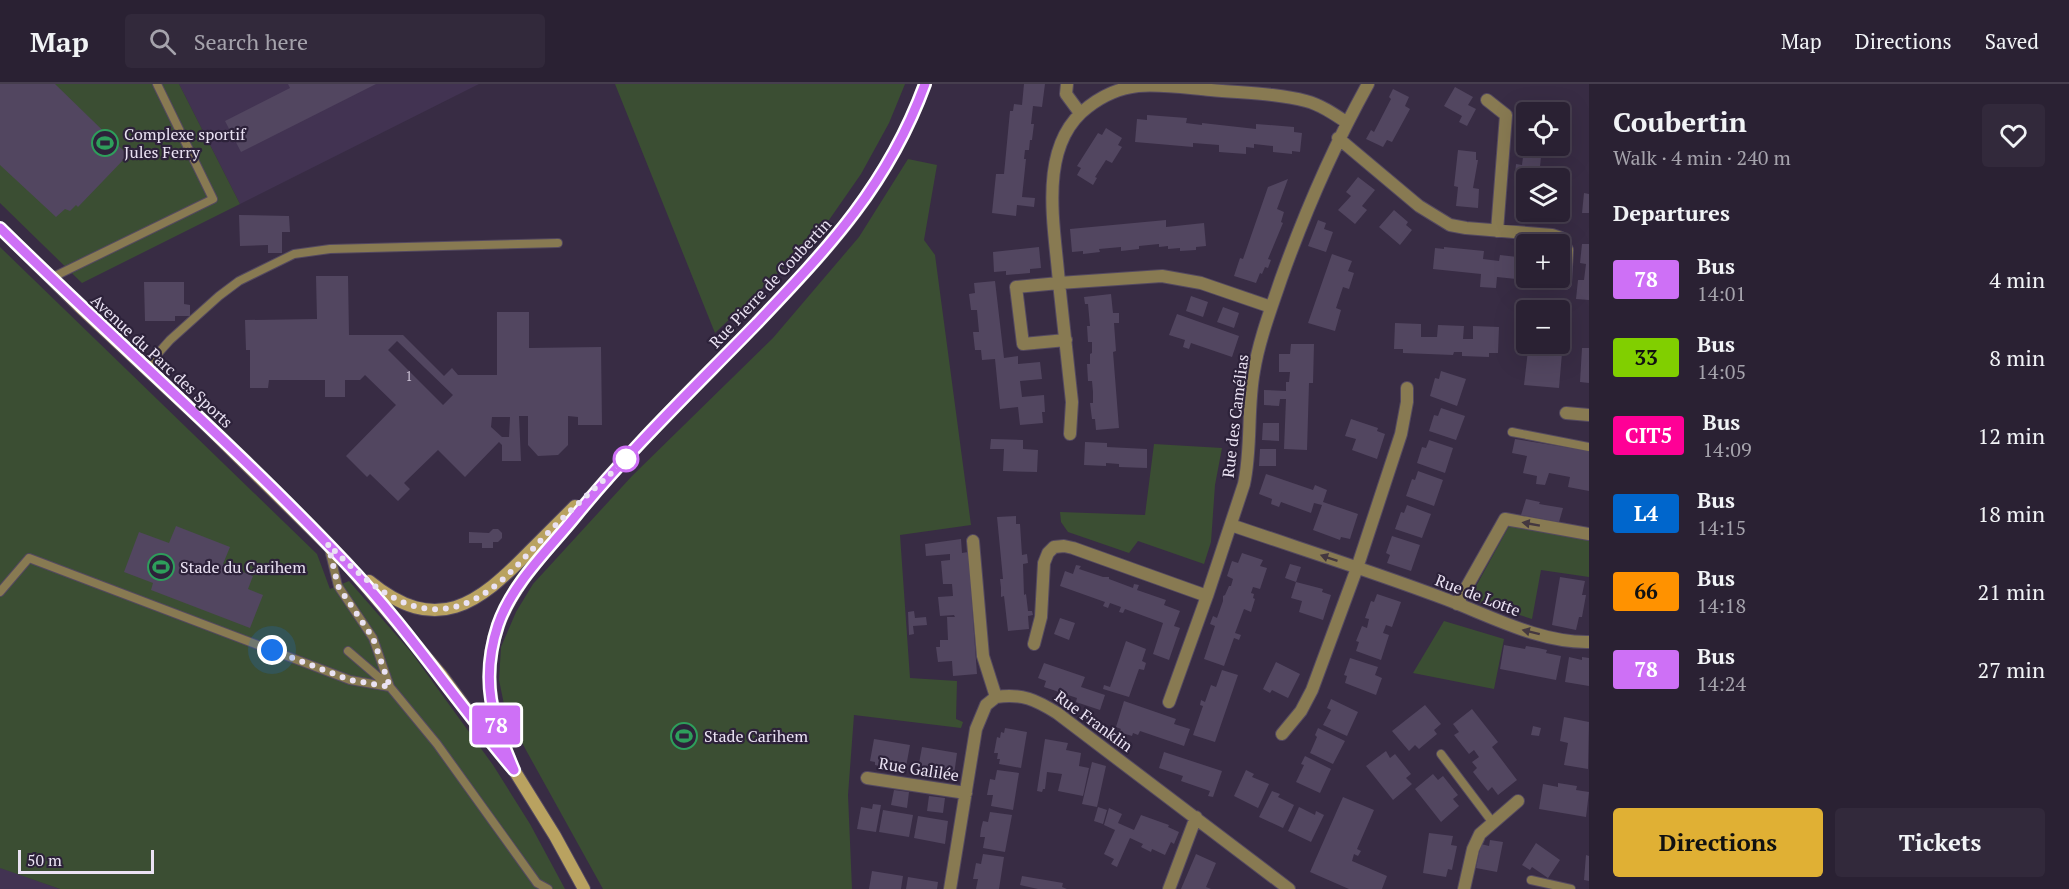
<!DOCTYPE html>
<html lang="en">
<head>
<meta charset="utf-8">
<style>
	:root { --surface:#2a2133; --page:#32293b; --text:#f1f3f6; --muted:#a5a3ac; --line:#463e4e; --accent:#e0b034 }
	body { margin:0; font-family:"PT Serif",serif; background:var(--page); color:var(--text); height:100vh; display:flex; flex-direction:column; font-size:22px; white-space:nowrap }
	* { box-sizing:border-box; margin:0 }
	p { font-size:20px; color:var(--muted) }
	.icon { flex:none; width:33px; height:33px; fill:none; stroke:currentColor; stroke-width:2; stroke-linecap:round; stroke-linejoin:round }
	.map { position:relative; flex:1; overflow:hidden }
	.sheet { display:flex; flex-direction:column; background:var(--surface); width:480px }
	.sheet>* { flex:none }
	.badge { padding:0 12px; border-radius:4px; font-size:21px; line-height:39px }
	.buttons { position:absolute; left:1516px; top:18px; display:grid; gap:12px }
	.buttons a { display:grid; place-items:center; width:54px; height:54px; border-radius:6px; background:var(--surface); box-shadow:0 6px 24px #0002,0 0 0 2px var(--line); font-size:30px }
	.scale { position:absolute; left:18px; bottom:15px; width:136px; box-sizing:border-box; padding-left:6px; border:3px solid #eae2f3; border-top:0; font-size:16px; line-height:21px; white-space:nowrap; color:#eae2f3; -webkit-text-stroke:4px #2d223a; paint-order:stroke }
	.you { position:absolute; width:30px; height:30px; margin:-15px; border:4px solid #fff; border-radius:50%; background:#1a73e8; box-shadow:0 0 0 9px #1a73e833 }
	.map>.badge { position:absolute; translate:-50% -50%; box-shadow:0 0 0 3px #fff }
	h2 { padding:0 24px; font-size:22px; line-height:54px }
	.round { display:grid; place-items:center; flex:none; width:63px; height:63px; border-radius:6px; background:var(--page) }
	.summary { display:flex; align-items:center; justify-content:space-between; height:102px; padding:0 24px }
	h1 { font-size:28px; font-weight:800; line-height:45px }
	.button { display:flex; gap:12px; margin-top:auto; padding:12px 24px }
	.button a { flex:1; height:69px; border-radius:6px; background:var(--accent); color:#111; font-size:24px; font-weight:800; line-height:69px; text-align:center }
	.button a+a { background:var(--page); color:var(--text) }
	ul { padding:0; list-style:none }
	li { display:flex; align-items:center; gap:18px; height:78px; padding:0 24px }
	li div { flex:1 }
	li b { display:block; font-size:22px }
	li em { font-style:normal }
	li .badge { min-width:66px; font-weight:700; text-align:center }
	header { display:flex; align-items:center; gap:36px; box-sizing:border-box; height:84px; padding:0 30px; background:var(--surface); border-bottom:2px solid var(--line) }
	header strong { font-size:28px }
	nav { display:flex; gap:33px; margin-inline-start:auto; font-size:21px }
	.search { width:420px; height:54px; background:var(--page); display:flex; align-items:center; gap:15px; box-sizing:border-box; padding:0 21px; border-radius:6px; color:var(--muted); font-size:22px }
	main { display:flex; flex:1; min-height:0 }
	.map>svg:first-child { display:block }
	.built { fill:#423352 }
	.green { fill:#3b4e33 }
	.building { fill:#524660; fill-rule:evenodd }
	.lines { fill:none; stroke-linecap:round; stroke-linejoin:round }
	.lane-casing { stroke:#544960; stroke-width:10 }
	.street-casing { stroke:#544960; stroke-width:14 }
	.secondary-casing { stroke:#544960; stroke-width:14 }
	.lane { stroke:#887a52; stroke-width:8 }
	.street { stroke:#887a52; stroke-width:12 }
	.secondary { stroke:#b9a260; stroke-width:12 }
	.oneway { fill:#443840 }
	.line-casing { stroke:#fff; stroke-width:14 }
	.line { stroke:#ce70f6; stroke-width:9 }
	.walk { stroke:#eae2f3; stroke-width:6; stroke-dasharray:0 10.8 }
	.stop-dot { fill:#fff; stroke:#ce70f6; stroke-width:3 }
	.labels { text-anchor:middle; stroke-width:4.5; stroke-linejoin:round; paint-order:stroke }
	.number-label { font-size:14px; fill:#c4bbce }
	.poi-label { font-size:16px; fill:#eae2f3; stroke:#2d223a; text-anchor:start }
	.street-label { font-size:16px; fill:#eae2f3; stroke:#2d223a }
</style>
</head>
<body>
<header>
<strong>Map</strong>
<div class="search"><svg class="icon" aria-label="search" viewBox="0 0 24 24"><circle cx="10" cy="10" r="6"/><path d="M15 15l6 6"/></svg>Search here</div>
<nav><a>Map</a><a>Directions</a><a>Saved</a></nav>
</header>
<main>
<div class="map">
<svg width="1589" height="805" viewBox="0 0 1589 805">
	<rect width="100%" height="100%" fill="#382c44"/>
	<path class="built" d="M179 0H479L240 120Z
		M0 784H1L60 805H0Z"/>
	<path class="green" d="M0 0H179L240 120 82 199 0 119Z
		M615 0H905L889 39 861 90 820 149 715 249Z
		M908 75 937 81 924 156 935 171 971 441 900 451 910 594 957 597 956 635 963 638 961 644 854 631 848 711 852 805H603L506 630 499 596 501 563 516 528 533 500 632 392 773 254 859 153Z
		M0 163 317 470 330 505 349 497 411 568 493 681 530 740 565 805H60L0 784Z
		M1154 360 1222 364 1215 401 1211 458 1204 480 1138 457 1129 469 1068 448 1061 438 1060 428 1145 431Z
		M1509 442 1589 456V493L1541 486 1532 535 1469 515Z
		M1444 537 1504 555 1494 605 1413 589Z"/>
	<path class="building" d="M0 0H55L128 71 78 123 76 121 70 127 65 125 56 133 0 81Z
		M288 0H376L241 68 225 37 290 4Z
		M1024 0H1045L1042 23 1033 22 1031 40H1034L1032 56H1030L1029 66H1025L1024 75H1026L1022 113 1035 114 1034 123 1017 121 1016 132 992 129 996 90H1004L1010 27H1013L1014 20 1022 21Z
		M1455 3 1473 13 1468 21 1476 25 1467 42 1459 38 1462 32 1444 22Z
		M1393 5 1409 13 1405 22 1410 25 1392 58 1387 56 1383 63 1366 55 1371 46 1374 48 1391 15 1389 13Z
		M1524 17 1542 18 1541 28H1527V62H1542L1540 83 1537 82 1536 94H1527V128H1536V130L1515 128 1517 110H1520L1521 101 1514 100 1516 80 1522 81 1523 73H1520L1521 54H1524L1525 46 1519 45 1520 26H1523Z
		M1147 31 1187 34 1186 39 1202 41V39L1256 45V40L1294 43V48L1302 49 1300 68 1292 67V70L1273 68V62L1254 60V64L1246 63V70L1219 68V61L1193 59V63L1135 58 1137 35 1147 36Z
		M1106 44 1122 54 1118 61 1122 63 1112 79 1106 76 1095 93 1097 94 1093 101 1077 91 1081 84 1077 82 1098 49 1102 51Z
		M1458 66 1476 68V76H1478L1473 104 1479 105 1478 124 1456 122 1458 103 1454 102Z
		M1358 93 1375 106 1362 122 1367 126 1355 140 1338 126 1351 112 1346 108Z
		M1288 95 1277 125 1284 128 1281 138 1283 139 1268 175 1271 176 1268 184 1265 183 1262 190 1260 189 1256 199 1234 192 1240 174 1243 175 1268 103Z
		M1584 109 1589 110V129H1582Z
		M1394 126 1408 138 1406 141 1412 146 1400 161 1379 143Z
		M239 131 289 132 290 148H282V169H268V161L240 162Z
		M1166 136V143L1204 139 1206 162 1196 163V166L1180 167V164L1168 165V162L1159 163V160L1139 162V165L1121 167V163L1099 165 1100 168 1083 170V167L1072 168 1070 145Z
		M1318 136 1326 139 1324 145 1333 148 1326 168 1308 162Z
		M1582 160H1589V216L1576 215 1578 196H1584L1586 180 1580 179Z
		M1039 163 1041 184 1030 185V189L1006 191V187L994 188 993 168Z
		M1444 163 1484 167 1483 175 1499 177 1500 171 1527 174V194H1547L1546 198 1497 193 1496 204 1480 203 1481 190 1433 185 1435 164 1444 165Z
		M1332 170 1352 177 1348 187 1354 189 1349 205 1343 203 1336 224 1341 226 1335 247 1308 239Z
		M316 192H348L349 251H403L444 292 452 284 458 291H497V228H529V264L601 263 602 341H578V333L568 332V361L558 371 538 372 528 361V332H519L521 377H502V361L499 358 465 393 438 366 404 399 410 405 398 417 370 390 367 393 346 372 396 321 365 291 360 296H345V313H325V296H269L268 304H250V266H246L245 236 317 235ZM397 257 453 311 443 321 388 266ZM492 333H510L509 353H502L491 343Z
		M995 197 1004 274 1018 272V280L1040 278 1042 295 1020 297 1022 313 1044 311 1045 328H1042L1043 339 1020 341 1018 323 1000 325 995 275 982 276 981 266H975L973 248H979L977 226H971L969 210 975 209 974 199Z
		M144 198H184V220L190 221V232H175V237H145Z
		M1111 210 1113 229H1119V239H1114L1116 267 1113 268 1119 344 1096 346 1095 335H1092L1090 319H1093V308L1092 297H1088L1087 280H1090V270L1092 269V258H1088L1087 242H1090L1088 220H1085L1084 213Z
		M1191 212 1208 218 1203 233 1186 227Z
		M1223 223 1239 229 1234 244 1217 238Z
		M1177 230 1239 252 1232 273 1191 259 1189 265 1183 263 1185 256 1169 251Z
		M1395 239 1421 240V253H1437L1438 241 1464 242 1463 255H1473V242L1499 243 1498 269H1489V273L1462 272V268H1454L1453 271 1403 269V265H1394Z
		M1291 260H1314L1313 299H1309L1307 366 1284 365 1286 315H1280L1279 322 1264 321V306L1286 307V298H1289L1290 288H1279V270H1290Z
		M1582 264H1589V299L1580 298Z
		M1528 266 1562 269 1559 304 1524 301Z
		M1441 287 1466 295 1457 322 1430 312 1435 294 1439 295Z
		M1441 324 1465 332 1456 356 1429 347 1434 331 1438 332Z
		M1351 335 1378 344 1377 347 1385 350 1377 375 1352 366 1356 355 1345 352Z
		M1263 339H1279V357L1262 356Z
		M991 355 1023 356V365L1038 366 1037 388 1003 387 1004 365H990Z
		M1515 355 1589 367V407L1568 403 1570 393 1549 389 1545 401 1536 400 1537 392 1523 389 1527 372 1512 369Z
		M1429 356 1453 364 1445 389 1417 379 1422 363 1426 364Z
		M1085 358 1107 359V363L1147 365V384L1119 383V380L1106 379V382L1084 381Z
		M1260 365H1276V382H1259Z
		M1418 387 1443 396 1434 422 1406 412 1412 395 1415 396Z
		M1266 390 1313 406 1315 401 1327 406 1323 418 1358 430 1350 455 1341 453 1340 456 1313 446 1322 421 1314 419 1311 429 1281 418 1279 423 1271 420 1272 415 1259 410Z
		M1526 415 1540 418 1539 420 1563 424 1559 438 1521 431Z
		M1407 421 1431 430 1422 454 1395 445 1401 428 1404 429Z
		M1016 432V440H1020L1022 471 1027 470 1028 479 1023 480 1024 511 1026 510 1028 527H1032L1033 531 1028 532 1029 545 1008 547 1004 512 1001 513V504L1000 495H1003L997 433Z
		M176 442 230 463 223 480 253 492 248 505 263 511 250 544 151 506 153 499 124 488 139 448 169 459Z
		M493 445H498L502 449V454L498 458H493V464H482V459H469V448L489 449Z
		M1392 452 1420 461 1411 487 1387 479 1390 471 1386 469Z
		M961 455 962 469 968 468 977 590 953 592 952 577 938 578 936 563H940V556H948L947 533H955L954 531 940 532 938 513 953 512 952 500H943L941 477 950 476V470L926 472 925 460Z
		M1242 469 1263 476 1260 482 1267 484 1260 505 1253 503 1251 509 1254 510 1253 514 1255 515 1251 528 1244 525 1235 549 1241 551 1239 556 1234 554 1224 582 1204 575 1215 542 1210 540 1213 532 1217 534 1223 517V512L1225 511 1229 502H1231L1233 495 1227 492 1232 477 1238 479Z
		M1290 480 1301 483 1296 498 1285 494Z
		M1076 481 1081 482 1079 485 1103 493H1109V495L1133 504 1134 500 1139 501 1137 506 1166 516 1164 521 1180 527 1174 542 1180 544 1169 576 1153 570 1163 539 1125 525 1123 529 1119 528 1121 523 1110 519 1108 524 1103 522 1105 518 1060 502 1065 487 1073 490Z
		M1560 493 1585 497 1582 511H1586L1582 533H1579L1576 546 1552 541Z
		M1296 498 1323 505 1322 508 1331 511 1323 536 1299 528 1302 517 1291 514Z
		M1377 510 1401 518 1392 543 1386 541 1383 549 1389 551 1381 576 1356 567 1359 558 1356 557 1362 542 1367 544 1369 535 1365 534 1371 517 1374 518Z
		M914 527 915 534 926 533 927 541 913 542 914 550 909 551 908 528Z
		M1060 534 1075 539 1069 556 1054 550Z
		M1126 557 1146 565 1142 577 1146 579 1144 586 1139 585 1129 613 1103 605 1104 601 1110 603Z
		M1504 561 1525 565 1526 562 1538 564 1547 566 1546 569 1561 572 1556 596 1500 585Z
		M1569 573 1582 576V573L1589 574V602L1565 598Z
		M1350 574 1378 583 1375 591 1382 594 1376 611 1345 599 1347 592 1344 591Z
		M1276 578 1300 590 1288 614 1272 606 1270 609 1263 605Z
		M1044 579 1085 593 1081 603 1105 611 1100 626 1076 618 1077 614 1044 603 1046 597 1038 594Z
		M1222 586 1238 591 1215 658 1193 651 1203 622 1200 621 1201 616 1205 618 1211 601 1216 603Z
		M1331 615 1358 628 1347 652 1323 641 1331 626 1327 624Z
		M1124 617 1176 635 1174 640 1190 645 1184 662 1140 647 1138 651 1133 649 1132 652 1119 648 1121 645 1116 643Z
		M1425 621 1441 640 1434 646 1437 650 1419 665 1415 661 1409 667 1392 647Z
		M1472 625 1498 658 1492 663 1517 696 1498 711 1492 703 1488 707 1473 688 1477 684 1472 678 1479 673 1474 666 1469 670 1454 651 1459 648 1453 640Z
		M1564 633 1589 638 1588 685 1564 681 1568 659 1560 657Z
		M1533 642 1541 644 1539 652 1531 651Z
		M1005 644 1027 648 1021 684 999 680 1000 675H997L998 669H994L997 653 1000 654 1001 648 1004 649Z
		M1318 644 1345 657 1333 680 1310 669 1317 653 1315 651Z
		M874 655 910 661 906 683 901 682V685L895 684V687L880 685V682L875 681V678L870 677Z
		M1045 655 1068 659 1066 666 1081 669 1079 682 1089 684 1083 712 1058 707 1062 690 1047 688 1045 705H1043L1042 708 1037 707Z
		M922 663 957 669 954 691 949 690 948 693H943L942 696 927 693V690L922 689 923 686 918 685Z
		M1386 667 1390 674 1395 670 1411 690 1406 694 1412 700 1393 716 1366 682Z
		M1164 668 1222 687 1213 713 1208 712 1210 707 1181 697 1183 692 1159 684Z
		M1305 672 1331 685 1320 709 1296 698 1304 681 1301 680Z
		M1092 678 1106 682 1097 723 1082 720Z
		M997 686 1019 689 1013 726 991 722 993 711H987L990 695 995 696Z
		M1246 686 1254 690 1252 693 1269 700 1258 724 1234 712Z
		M1433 690 1438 696 1443 692 1458 711 1453 715 1459 722 1441 738 1415 705Z
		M1558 699 1577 702 1576 706 1589 708 1586 733 1539 725 1543 700 1558 703Z
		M894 706 909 708 907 724 891 721Z
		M1272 707 1280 710 1278 713 1294 721 1283 744 1259 733Z
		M929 712 945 714 943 729 927 727Z
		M1343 713 1374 726 1357 765 1361 767 1358 772 1354 770 1352 777 1387 792 1382 805H1349L1310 788Z
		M873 720 881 721 876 748 857 745 861 723 872 725Z
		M1098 723 1107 726 1103 740 1094 737Z
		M1299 723 1315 731 1316 727 1324 731 1311 758 1288 747Z
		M1109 724 1122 730 1118 739 1134 746 1141 731 1169 741 1168 743 1179 748 1174 760 1171 758 1165 771 1152 765 1151 768 1141 763 1143 760 1130 754 1117 783 1111 780 1114 775 1104 770 1115 746 1104 741Z
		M883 726 913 731 909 753 879 748Z
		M990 728 1012 731 1005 768 983 764 985 753H980L981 745 983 737 988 738Z
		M918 732 948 737 945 760 914 754Z
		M1429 749 1453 752 1451 761 1457 762 1452 786 1448 785 1446 793 1423 789Z
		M1490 756 1503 758 1497 788 1476 784 1481 760 1489 762Z
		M1536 759 1560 776 1548 794 1532 783 1530 786 1522 781Z
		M983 770 1004 773 999 805H976L978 795H973L976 779 981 780Z
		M1196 770 1216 779 1206 803 1211 805H1181Z
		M1586 771 1589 772V797L1584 796Z
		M872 787 903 792 901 805H869Z
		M1022 792 1063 799 1062 803 1067 805H1038L1020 801Z
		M908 793 938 798 937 805H906Z"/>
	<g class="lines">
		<defs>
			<path id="lane" d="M51 194 213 115 157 0
				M145 284 170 256 219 212 239 197 294 170 330 165 558 159
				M1512 348 1589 363
				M329 465 338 502 373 554 390 603 437 660 537 799 548 805
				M0 508 29 474 350 596 390 603 348 567
				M1441 670 1493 739
				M1531 796 1571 805"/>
			<path id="street" d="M1067 0 1066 10 1080 29
				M1487 16 1506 31 1497 147
				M1338 54 1419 122 1450 141 1466 144 1552 151 1561 154 1567 166 1565 199
				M1066 256 1023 260 1016 203 1059 199C1055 143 1036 62 1088 23 1102 12 1120 4 1138 2 1162 0 1187 4 1211 6 1242 9 1276 9 1306 17 1321 21 1334 30 1346 38
				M1566 329 1589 331
				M1070 350 1072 318 1059 199 1162 192 1201 199 1271 223
				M1231 441C1301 465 1371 487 1440 513 1487 530 1538 559 1589 558
				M973 457 983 572 996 613
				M1457 520 1505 435 1589 450
				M1034 560 1041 533 1044 479 1048 469 1054 463 1064 462 1073 464 1207 512
				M996 613C1022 609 1036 616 1057 629L1289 805
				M1169 618 1207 512 1244 400C1252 363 1247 325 1254 287 1259 256 1271 225 1281 195 1306 125 1332 65 1368 0
				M1282 650 1301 627 1312 606 1357 484 1401 350 1407 318V304
				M867 694 966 709
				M950 805 976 645 986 621 996 613
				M1169 805 1196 733
				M1464 805 1473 765 1480 750 1518 717"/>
			<path id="secondary" d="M0 144 80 223 201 336 347 480 442 592 490 657 514 686 555 752 584 805
				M369 497C437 553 478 520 530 467 545 452 560 437 575 422
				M509 674C490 630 481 583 500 537 517 496 551 461 579 427 635 360 699 299 760 236 832 161 889 99 925 0"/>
		</defs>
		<use href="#lane" class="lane-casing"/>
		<use href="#street" class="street-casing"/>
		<use href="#secondary" class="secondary-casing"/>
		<use href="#lane" class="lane"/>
		<use href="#street" class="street"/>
		<use href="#secondary" class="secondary"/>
	</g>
	<defs><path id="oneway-solid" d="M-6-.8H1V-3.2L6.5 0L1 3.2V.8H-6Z" transform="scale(1.5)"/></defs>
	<g class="oneway">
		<use href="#oneway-solid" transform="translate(1531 440) rotate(-170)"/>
		<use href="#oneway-solid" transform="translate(1329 474) rotate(-161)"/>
		<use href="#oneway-solid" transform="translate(1531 548) rotate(-166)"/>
	</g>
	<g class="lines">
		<defs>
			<path id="line" d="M0 144C114 256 235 362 345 478 407 543 456 618 514 686 492 635 480 596 498 541 512 500 547 467 574 434 630 365 695 303 757 239 829 163 888 101 925 0"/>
		</defs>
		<use href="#line" class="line-casing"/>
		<use href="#line" class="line"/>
		<path class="walk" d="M272 566 350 596 390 603 373 554 338 502 328 460C379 512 433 556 501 497 518 482 533 464 549 448 575 421 603 398 629 372L626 375"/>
	</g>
	<defs>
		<symbol id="stadium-ring" viewBox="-11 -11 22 22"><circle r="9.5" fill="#2d223a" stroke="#2e9e5b" stroke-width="1.5"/><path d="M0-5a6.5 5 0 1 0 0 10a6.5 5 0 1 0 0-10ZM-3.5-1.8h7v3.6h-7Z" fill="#2e9e5b"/></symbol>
	</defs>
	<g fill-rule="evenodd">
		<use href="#stadium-ring" x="90" y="44" width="30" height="30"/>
		<use href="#stadium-ring" x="146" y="468" width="30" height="30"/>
		<use href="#stadium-ring" x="669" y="637" width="30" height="30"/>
	</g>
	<circle class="stop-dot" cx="626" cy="375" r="12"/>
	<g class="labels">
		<g class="number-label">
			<text x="409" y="297">1</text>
		</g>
		<g class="poi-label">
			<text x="124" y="56">Complexe sportif<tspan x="124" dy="18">Jules Ferry</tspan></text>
			<text x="180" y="489">Stade du Carihem</text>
			<text x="704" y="658">Stade Carihem</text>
		</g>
		<g class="street-label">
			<text transform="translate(770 199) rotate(-47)" y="6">Rue Pierre de Coubertin</text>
			<text transform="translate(162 277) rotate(43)" y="6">Avenue du Parc des Sports</text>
			<text transform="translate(1235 332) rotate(-83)" y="6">Rue des Camélias</text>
			<text transform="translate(1478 511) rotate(21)" y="6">Rue de Lotte</text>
			<text transform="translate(1094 637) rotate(36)" y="6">Rue Franklin</text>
			<text transform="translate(919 685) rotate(9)" y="6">Rue Galilée</text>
		</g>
	</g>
</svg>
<div class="buttons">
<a><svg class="icon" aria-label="locate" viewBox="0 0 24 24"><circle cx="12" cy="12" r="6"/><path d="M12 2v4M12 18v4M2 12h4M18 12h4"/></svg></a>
<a><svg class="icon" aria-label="layers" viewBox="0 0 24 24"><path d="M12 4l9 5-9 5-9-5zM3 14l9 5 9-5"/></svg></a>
<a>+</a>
<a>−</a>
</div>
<div class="scale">50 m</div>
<div class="you" style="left:272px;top:566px"></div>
<b class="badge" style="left:496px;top:641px;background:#ce70f6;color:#fff">78</b>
</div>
<section class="sheet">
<div class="summary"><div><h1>Coubertin</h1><p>Walk · 4 min · 240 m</p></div><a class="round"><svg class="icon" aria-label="heart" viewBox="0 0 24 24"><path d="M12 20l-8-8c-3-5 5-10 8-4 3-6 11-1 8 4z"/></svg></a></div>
<h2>Departures</h2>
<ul>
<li><span class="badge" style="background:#ce70f6;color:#fff">78</span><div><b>Bus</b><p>14:01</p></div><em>4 min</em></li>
<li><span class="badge" style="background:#81cf00;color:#111">33</span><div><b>Bus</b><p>14:05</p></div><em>8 min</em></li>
<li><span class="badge" style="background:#ff0096;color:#fff">CIT5</span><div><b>Bus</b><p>14:09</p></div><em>12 min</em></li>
<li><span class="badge" style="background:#06c;color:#fff">L4</span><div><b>Bus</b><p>14:15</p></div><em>18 min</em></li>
<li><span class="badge" style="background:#ff9200;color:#111">66</span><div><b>Bus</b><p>14:18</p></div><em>21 min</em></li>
<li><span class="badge" style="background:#ce70f6;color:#fff">78</span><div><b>Bus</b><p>14:24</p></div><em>27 min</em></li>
</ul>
<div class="button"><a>Directions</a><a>Tickets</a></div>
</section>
</main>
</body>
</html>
